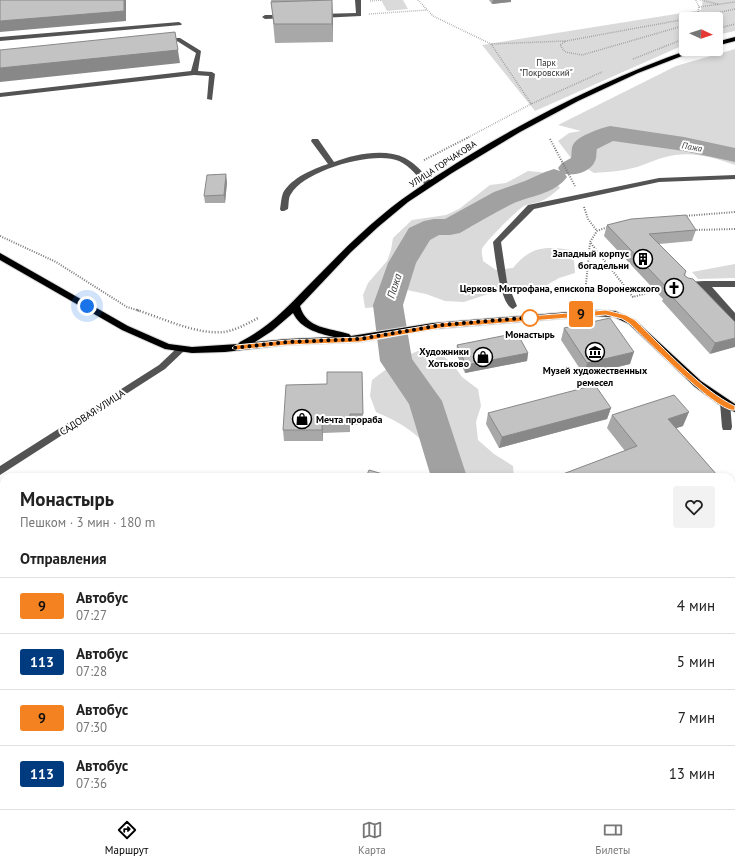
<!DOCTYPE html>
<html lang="ru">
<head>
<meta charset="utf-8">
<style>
	:root { --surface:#fff; --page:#f2f2f2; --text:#222; --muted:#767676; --line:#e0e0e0; --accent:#000 }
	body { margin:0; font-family:"PT Sans",sans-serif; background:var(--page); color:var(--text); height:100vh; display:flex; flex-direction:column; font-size:15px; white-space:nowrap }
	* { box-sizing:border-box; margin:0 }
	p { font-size:13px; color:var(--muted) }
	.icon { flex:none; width:22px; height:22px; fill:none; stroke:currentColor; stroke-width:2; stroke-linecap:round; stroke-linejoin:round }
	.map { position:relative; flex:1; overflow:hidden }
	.details { position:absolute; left:0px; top:473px; width:735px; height:336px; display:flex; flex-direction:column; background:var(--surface); border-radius:12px 12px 0 0; box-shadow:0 2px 6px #0003 }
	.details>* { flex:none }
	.badge { padding:0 8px; border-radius:3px; font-size:14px; line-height:26px }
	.needle { width:26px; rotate:93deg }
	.buttons { position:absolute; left:679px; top:12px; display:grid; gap:8px }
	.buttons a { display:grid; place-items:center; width:44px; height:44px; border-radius:4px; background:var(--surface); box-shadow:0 2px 6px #0003; font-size:20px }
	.you { position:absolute; width:20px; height:20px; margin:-10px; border:3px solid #fff; border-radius:50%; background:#1a73e8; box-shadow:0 0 0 6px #1a73e833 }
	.map>.badge { position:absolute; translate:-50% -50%; box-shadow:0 0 0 2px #fff }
	h2 { padding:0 20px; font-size:15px; line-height:36px }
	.round { display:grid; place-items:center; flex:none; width:42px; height:42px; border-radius:4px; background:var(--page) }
	.headline { display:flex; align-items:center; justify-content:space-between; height:68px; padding:0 20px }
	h1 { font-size:19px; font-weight:700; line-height:30px }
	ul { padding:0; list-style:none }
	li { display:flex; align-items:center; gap:12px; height:56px; padding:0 20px; border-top:1px solid var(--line) }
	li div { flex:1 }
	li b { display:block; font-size:15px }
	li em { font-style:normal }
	li .badge { min-width:44px; font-weight:700; text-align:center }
	.tab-bar { display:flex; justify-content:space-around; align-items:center; height:56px; border-top:1px solid var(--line); background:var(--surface); font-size:11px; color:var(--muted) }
	.tab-bar a { display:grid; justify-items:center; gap:2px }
	.tab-bar .active { color:var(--accent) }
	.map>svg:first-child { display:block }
	.green { fill:#dadada }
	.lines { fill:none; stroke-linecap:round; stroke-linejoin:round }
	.river { fill:#a1a1a1; fill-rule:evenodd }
	.major-casing { stroke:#dbdbdb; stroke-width:2 }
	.path-far2 { stroke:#757575; stroke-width:1.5; stroke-dasharray:0.5 1.5; stroke-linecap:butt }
	.path-far1 { stroke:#757575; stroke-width:2; stroke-dasharray:1 1.5; stroke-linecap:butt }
	.path { stroke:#757575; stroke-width:2.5; stroke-dasharray:1 2; stroke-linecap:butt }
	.minor { fill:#535353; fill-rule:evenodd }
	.major { fill:#000; fill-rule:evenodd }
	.wall { fill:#a8a8a8 }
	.shaded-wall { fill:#888 }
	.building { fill:#c3c3c3; stroke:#888 }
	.line { fill:#f58220; stroke:#fff }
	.walk { stroke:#000; stroke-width:4; stroke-dasharray:0 7.2 }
	.stop-dot { fill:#fff; stroke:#f58220; stroke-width:2 }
	.labels { text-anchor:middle; stroke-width:4; stroke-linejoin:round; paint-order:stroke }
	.far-park-label { font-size:9px; fill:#313131; stroke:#fff }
	.far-water-label { font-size:9px; font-style:italic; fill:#424242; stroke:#fff }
	.far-street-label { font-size:9px; fill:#000; stroke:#fff }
	.poi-label { font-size:10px; font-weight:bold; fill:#000; stroke:#fff; text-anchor:end }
	.stop-label { font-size:10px; font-weight:bold; fill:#000; stroke:#fff }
	.street-label { font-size:10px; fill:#000; stroke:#fff }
	.water-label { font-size:11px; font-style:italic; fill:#424242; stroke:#fff }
</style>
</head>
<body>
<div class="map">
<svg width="735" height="809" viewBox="0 0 735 809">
	<rect width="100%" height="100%" fill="#fff"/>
	<path class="green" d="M381 0H403L408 9 387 11Z
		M703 0H735V31L716 35V19H686V44L535 111 482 45 701 10Z
		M735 49V165C716 158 695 152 675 155 661 157 649 163 637 167 623 171 608 172 594 173L571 158 558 141 569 133 581 131 558 125 676 66Z
		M528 171C545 172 551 173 560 188 553 194 547 199 539 202 534 203 528 204 524 206 516 211 485 242 482 249 481 252 483 258 483 261L496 270 513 268C531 246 545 246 571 250L574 261 575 273 559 278 533 293 515 290 497 291 464 302 445 301 426 294 407 290 377 307 365 308 363 295 368 283 387 261 391 250 393 238 412 220 446 215 459 209 490 185 506 183Z
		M735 264V278L698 279 692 272Z
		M418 351 438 352 452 363 462 377 478 389 481 406 476 422 478 440 494 454 513 466 514 477H435C435 472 436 466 435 461 426 436 399 422 376 412L370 396 372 380 401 358Z
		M731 609H735V769L731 772Z
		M621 805H724V809H617Z"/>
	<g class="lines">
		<path class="river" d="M610 126 684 137 735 148V162L684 151 613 141 597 149C596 152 597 158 595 161 591 172 574 176 565 174L567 177C555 194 529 196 512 204 494 213 477 223 460 233L450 235H439L430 240 416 263 403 305 412 359 442 401 467 477H431L409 404 380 361 373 305 388 263 409 228 424 221 434 219H445L494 192 525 181 545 172 554 169 560 171 558 168 562 163 571 158C572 154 571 148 573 145 577 136 601 128 610 126Z
			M731 644 735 645V689L731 688Z"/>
		<defs>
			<path id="major" d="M735 37V41L716 46V42Z
				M691 49H700L638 73 578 101 520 132 452 173 408 202 378 227 351 252 300 306C306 329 330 328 349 334L351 336 433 323 593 310 615 311 635 320 701 381 735 404V412L721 406 695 387 629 324 614 317 593 316 433 329 360 342 287 345 225 352 192 353 165 349 122 330 0 260V253L128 326 169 344 192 347 238 344 240 342C266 329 285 310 305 289 330 264 354 238 381 216 408 193 438 175 468 156 539 113 613 76 691 49ZM293 313C301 329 317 333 334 337L287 339 255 342 272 331Z"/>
		</defs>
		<use href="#major" class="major-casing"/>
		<path class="path-far2" d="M418 0 433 16 491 44 566 41
			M696 0 699 7 697 17
			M700 0 718 4
			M370 1 382 0
			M699 7 735 2
			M369 14 427 10
			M686 19 566 41 560 45 565 52 582 55 686 25
			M687 19 735 9
			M716 29 735 24
			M491 44 532 105
			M633 59 686 38
			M467 138 531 104 602 72"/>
		<path class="path-far1" d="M550 139 575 186
			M424 160 469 137
			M584 207 588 219 597 231
			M684 216 735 212
			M621 222 597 231 590 242 633 297 658 290
			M694 230 735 229
			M0 236 56 262 127 307 140 311
			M585 294 590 243"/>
		<path class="path" d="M137 310C162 318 197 335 224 332 236 330 247 324 258 318"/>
		<path class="minor" d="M355 0H361V16L320 18 317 16 320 14 356 13Z
			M286 15 289 17 288 18 265 19 262 17 265 15Z
			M179 22 182 24 181 25 0 41V37Z
			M164 38H180L201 51 198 71 212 72 215 74 212 100 207 99 209 76 194 75 0 97V93L191 71 196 53 177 41H162L161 40Z
			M312 139H318L334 162C355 154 385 148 405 158 416 164 426 175 433 184L429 186H426C418 177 410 166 399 161 375 150 304 170 291 194 288 198 289 204 288 209L284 211H281L280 209C281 204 281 198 283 193 291 178 313 169 328 164L311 141Z
			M735 175V179L659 182 534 209 501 242 507 282 517 306 513 309C500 305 495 255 493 242L528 205 659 178Z
			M704 281H735V287H712L735 313V322L732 321 702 288H687L683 285 687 282Z
			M181 346 184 347 186 349 184 351 165 369 0 475V466L159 365 178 347Z
			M725 399 729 400 730 403 732 427 731 430H723L722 427 720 403 721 400Z"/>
		<use href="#major" class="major"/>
	</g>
	<path class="wall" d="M271 0H332L333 42 275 43Z
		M489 0H511V2L492 4Z
		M227 182 225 203H205L204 196Z
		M607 225 696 230 692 241 659 244 686 271 685 276 735 322 710 354 662 301 663 299 604 236Z
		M564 328 630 364 584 375 561 340Z
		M457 345 528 353 527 361 465 373 456 353Z
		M362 372 363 425H350V432L323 433V441H284L283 430 327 384Z
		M611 408 607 419 499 448 486 424 488 413Z
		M612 415 683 426 676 428 717 475 715 477H555L625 451 607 428Z"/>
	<path class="shaded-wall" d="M124 0H126V21L0 32V21Z
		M332 0 333 18V42L332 24Z
		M493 0H511V2L492 4Z
		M175 32 180 63 0 82V68Z
		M226 174 227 182 225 203 224 195Z
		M735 338V347L710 354 715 343Z
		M634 352 630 364 584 375 587 363Z
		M528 353 527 361 465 373 466 365Z
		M611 408 607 419 499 448 502 437Z
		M689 412 683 426 662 433 668 419Z
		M322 422 323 433V441L322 430Z"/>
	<path class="building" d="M0 0H124V11L0 21Z
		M332 0V24H274L271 2Z
		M175 32 178 50 0 68V50Z
		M226 174 224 195 204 196 207 175Z
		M686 215 696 230 649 234 686 271 684 275 688 278 693 279 735 322V338L715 343 666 290 668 289 607 225 631 219Z
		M610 318 634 352 587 363 564 328Z
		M517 333 528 353 466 365 457 345Z
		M327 372H362L363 414H350V421L322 422V430H283L286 385 327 384Z
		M595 385 611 408 502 437 488 413Z
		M674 395 689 412 668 419 717 475 711 477H555L637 446 612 415Z
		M369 470 393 477H366Z"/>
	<path class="line" d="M606 310 626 315 635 320C664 348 701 390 735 406V410C719 415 646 339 630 324L622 319 606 315 441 328 360 342 287 345 236 350 232 348 236 345 287 340 360 337 441 323Z"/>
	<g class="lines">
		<path class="walk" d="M87 306 125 328 150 340 168 347 192 350 225 349 287 342 360 339 441 325 535 317 530 318"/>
	</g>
	<defs>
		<symbol id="building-ring" viewBox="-11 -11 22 22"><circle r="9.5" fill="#fff" stroke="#000" stroke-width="1.5"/><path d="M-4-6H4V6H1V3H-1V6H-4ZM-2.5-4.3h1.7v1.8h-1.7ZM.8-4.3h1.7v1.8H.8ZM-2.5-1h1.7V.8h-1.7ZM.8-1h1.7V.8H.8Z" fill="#000"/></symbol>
		<symbol id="church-ring" viewBox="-11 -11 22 22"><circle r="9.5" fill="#fff" stroke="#000" stroke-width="1.5"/><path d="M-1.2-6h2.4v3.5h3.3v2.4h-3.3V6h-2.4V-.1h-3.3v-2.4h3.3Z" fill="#000"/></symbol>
		<symbol id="museum-ring" viewBox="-11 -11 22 22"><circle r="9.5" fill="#fff" stroke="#000" stroke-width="1.5"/><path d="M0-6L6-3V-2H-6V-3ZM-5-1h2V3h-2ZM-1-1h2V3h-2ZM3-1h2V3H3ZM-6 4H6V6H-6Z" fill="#000"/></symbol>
		<symbol id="shop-ring" viewBox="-11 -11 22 22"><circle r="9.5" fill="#fff" stroke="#000" stroke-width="1.5"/><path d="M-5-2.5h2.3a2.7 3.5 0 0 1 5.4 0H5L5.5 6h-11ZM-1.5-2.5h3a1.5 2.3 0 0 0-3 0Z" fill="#000"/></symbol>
	</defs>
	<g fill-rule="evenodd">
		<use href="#building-ring" x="632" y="248" width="22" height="22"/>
		<use href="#church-ring" x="663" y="277" width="22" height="22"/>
		<use href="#museum-ring" x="584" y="341" width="22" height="22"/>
		<use href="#shop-ring" x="472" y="346" width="22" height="22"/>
		<use href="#shop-ring" x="291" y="408" width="22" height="22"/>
	</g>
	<circle class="stop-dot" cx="530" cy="318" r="8"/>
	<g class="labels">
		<g class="far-park-label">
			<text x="546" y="66">Парк<tspan x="546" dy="10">"Покровский"</tspan></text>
		</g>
		<g class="far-water-label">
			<text transform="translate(692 147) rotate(10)" y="3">Пажа</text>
		</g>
		<g class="far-street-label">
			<text transform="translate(443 164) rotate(-33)" y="3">УЛИЦА ГОРЧАКОВА</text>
		</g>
		<g class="poi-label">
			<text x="629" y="257">Западный корпус<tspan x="629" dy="12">богадельни</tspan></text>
			<text x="660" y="292">Церковь Митрофана, епископа Воронежского</text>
			<text x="469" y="355">Художники<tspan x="469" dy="12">Хотьково</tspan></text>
			<text x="595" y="374" text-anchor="middle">Музей художественных<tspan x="595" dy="12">ремесел</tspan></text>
			<text x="316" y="423" text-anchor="start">Мечта прораба</text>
		</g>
		<g class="stop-label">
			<text x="530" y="338">Монастырь</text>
		</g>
		<g class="street-label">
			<text transform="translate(92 412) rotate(-33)" y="4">САДОВАЯ УЛИЦА</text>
		</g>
		<g class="water-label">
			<text transform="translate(394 286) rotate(-72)" y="4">Пажа</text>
		</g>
	</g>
</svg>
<div class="buttons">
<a><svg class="needle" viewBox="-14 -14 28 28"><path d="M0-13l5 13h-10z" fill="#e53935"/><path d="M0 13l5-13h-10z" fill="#767676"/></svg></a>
</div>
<div class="you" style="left:87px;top:306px"></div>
<b class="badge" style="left:581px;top:314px;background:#f58220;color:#111">9</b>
<section class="details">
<div class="headline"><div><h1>Монастырь</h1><p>Пешком · 3 мин · 180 m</p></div><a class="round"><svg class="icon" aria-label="heart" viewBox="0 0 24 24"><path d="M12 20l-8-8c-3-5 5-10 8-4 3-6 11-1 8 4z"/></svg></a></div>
<h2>Отправления</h2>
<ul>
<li><span class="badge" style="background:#f58220;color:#111">9</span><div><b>Автобус</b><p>07:27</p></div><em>4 мин</em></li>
<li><span class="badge" style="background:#003b80;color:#fff">113</span><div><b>Автобус</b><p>07:28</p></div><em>5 мин</em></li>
<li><span class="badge" style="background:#f58220;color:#111">9</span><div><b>Автобус</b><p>07:30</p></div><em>7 мин</em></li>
<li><span class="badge" style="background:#003b80;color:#fff">113</span><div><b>Автобус</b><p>07:36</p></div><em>13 мин</em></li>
</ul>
</section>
</div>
<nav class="tab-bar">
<a class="active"><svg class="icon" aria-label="directions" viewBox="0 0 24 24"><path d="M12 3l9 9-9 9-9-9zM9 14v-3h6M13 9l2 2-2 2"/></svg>Маршрут</a>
<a><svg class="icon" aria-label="map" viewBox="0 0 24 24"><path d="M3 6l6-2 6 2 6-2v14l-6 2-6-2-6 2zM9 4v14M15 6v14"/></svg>Карта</a>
<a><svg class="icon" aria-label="tickets" viewBox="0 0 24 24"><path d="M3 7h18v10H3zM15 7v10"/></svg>Билеты</a>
</nav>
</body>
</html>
